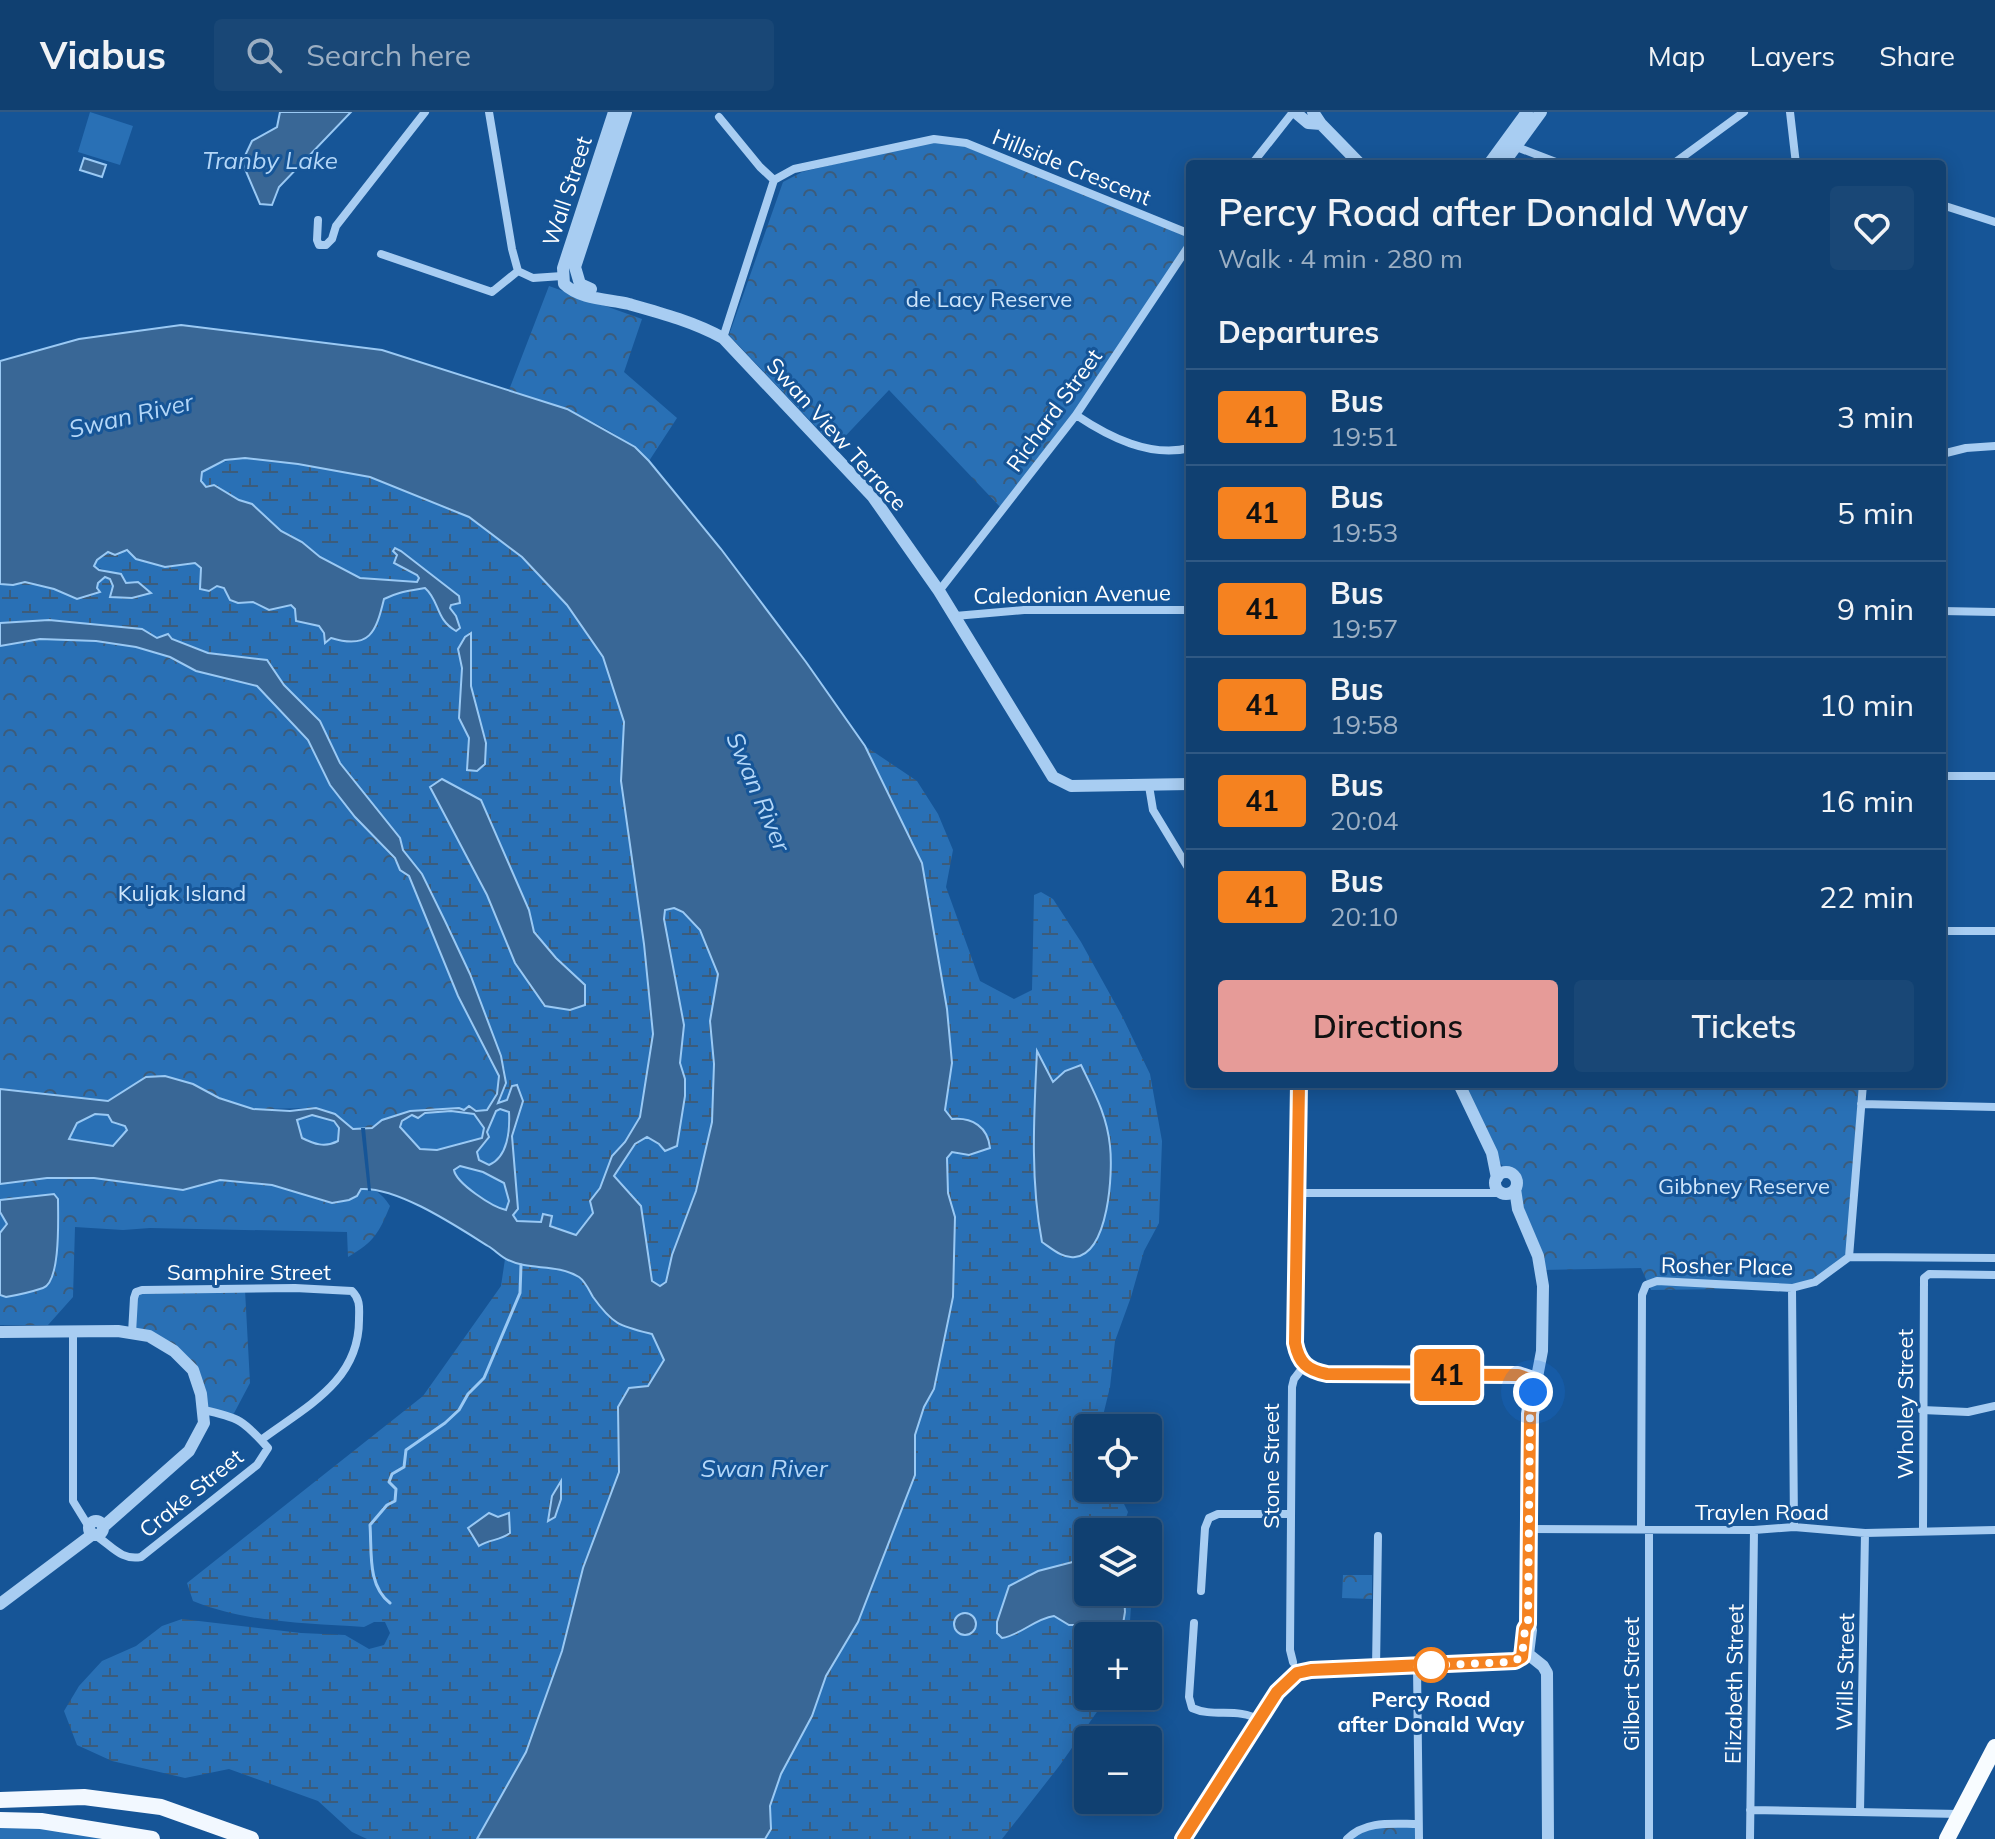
<!DOCTYPE html>
<html lang="en">
<head>
<meta charset="utf-8">
<style>
	:root { --surface:#104071; --page:#194776; --text:#f1f3f6; --muted:#9cafc3; --line:#305984; --accent:#e69b98 }
	body { margin:0; font-family:Mulish,sans-serif; background:var(--page); color:var(--text); height:100vh; display:flex; flex-direction:column; font-size:30px; white-space:nowrap }
	* { box-sizing:border-box; margin:0 }
	p { font-size:26px; color:var(--muted) }
	.icon { flex:none; width:44px; height:44px; fill:none; stroke:currentColor; stroke-width:2; stroke-linecap:round; stroke-linejoin:round }
	.map { position:relative; flex:1; overflow:hidden }
	.drawer { position:absolute; left:1186px; top:48px; width:760px; height:928px; display:flex; flex-direction:column; background:var(--surface); border-radius:8px; box-shadow:0 4px 20px #0003,0 0 0 2px var(--line) }
	.drawer>* { flex:none }
	.badge { padding:0 16px; border-radius:6px; font-size:28px; line-height:52px }
	.buttons { position:absolute; left:1074px; top:1302px; display:grid; gap:16px }
	.buttons a { display:grid; place-items:center; width:88px; height:88px; border-radius:8px; background:var(--surface); box-shadow:0 4px 20px #0003,0 0 0 2px var(--line); font-size:40px }
	.you { position:absolute; width:40px; height:40px; margin:-20px; border:6px solid #fff; border-radius:50%; background:#1a73e8; box-shadow:0 0 0 12px #1a73e833 }
	.map>.badge { position:absolute; translate:-50% -50%; box-shadow:0 0 0 4px #fff }
	h2 { padding:0 32px; font-size:30px; line-height:72px }
	.round { display:grid; place-items:center; flex:none; width:84px; height:84px; border-radius:8px; background:var(--page) }
	.overview { display:flex; align-items:center; justify-content:space-between; height:136px; padding:0 32px }
	h1 { font-size:38px; font-weight:600; line-height:60px }
	.action { display:flex; gap:16px; margin-top:auto; padding:16px 32px }
	.action a { flex:1; height:92px; border-radius:8px; background:var(--accent); color:#111; font-size:32px; font-weight:600; line-height:92px; text-align:center }
	.action a+a { background:var(--page); color:var(--text) }
	ul { padding:0; list-style:none }
	li { display:flex; align-items:center; gap:24px; height:96px; padding:0 32px; border-top:2px solid var(--line) }
	li div { flex:1 }
	li b { display:block; font-size:30px }
	li em { font-style:normal }
	li .badge { min-width:88px; font-weight:700; text-align:center }
	header { display:flex; align-items:center; gap:48px; box-sizing:border-box; height:112px; padding:0 40px; background:var(--surface); border-bottom:2px solid var(--line) }
	header strong { font-size:38px }
	nav { display:flex; gap:44px; margin-inline-start:auto; font-size:28px }
	.search { width:560px; height:72px; background:var(--page); display:flex; align-items:center; gap:20px; box-sizing:border-box; padding:0 28px; border-radius:8px; color:var(--muted); font-size:30px }
	.map>svg:first-child { display:block }
	.grass { fill:#2970b5 }
	.forest { fill:url(#forest-crowns) }
	.wetland { fill:url(#wetland-marsh) }
	.water { fill:#396796; stroke:#9ac9f4; stroke-width:2; fill-rule:evenodd }
	.pier { fill:#165597 }
	.lines { fill:none; stroke-linecap:round; stroke-linejoin:round }
	.stream { stroke:#9ac9f4; stroke-width:3 }
	.minor { stroke:#a8cdf2; stroke-width:8 }
	.tertiary { stroke:#a8cdf2; stroke-width:12 }
	.primary { stroke:#f2f8ff; stroke-width:16 }
	.trunk { stroke:#f8fcff; stroke-width:16 }
	.line-casing { stroke:#fff; stroke-width:18 }
	.line { stroke:#f58220; stroke-width:12 }
	.walk { stroke:#fff; stroke-width:8; stroke-dasharray:0 14.4 }
	.stop-dot { fill:#fff; stroke:#f58220; stroke-width:4 }
	.labels { text-anchor:middle; stroke-width:6; stroke-linejoin:round; paint-order:stroke }
	.street-label { font-size:22px; fill:#fff; stroke:#165597 }
	.park-label { font-size:22px; fill:#cfe6fc; stroke:#165597 }
	.stop-label { font-size:22px; font-weight:bold; fill:#fff; stroke:#165597 }
	.water-label { font-size:24px; font-style:italic; fill:#b4d7f8; stroke:#165597 }
</style>
</head>
<body>
<header>
<strong>Viabus</strong>
<div class="search"><svg class="icon" aria-label="search" viewBox="0 0 24 24"><circle cx="10" cy="10" r="6"/><path d="M15 15l6 6"/></svg>Search here</div>
<nav><a>Map</a><a>Layers</a><a>Share</a></nav>
</header>
<div class="map">
<svg width="1995" height="1727" viewBox="0 0 1995 1727">
	<defs>
		<pattern id="forest-crowns" width="20" height="18" patternUnits="userSpaceOnUse" patternTransform="scale(2)"><rect width="20" height="18" fill="#2970b5"/><path d="M2 6a3 3 0 1 1 6 0M12 15a3 3 0 1 1 6 0" fill="none" stroke="#3c5c7b"/></pattern>
		<pattern id="wetland-marsh" width="20" height="14" patternUnits="userSpaceOnUse" patternTransform="scale(2)"><rect width="20" height="14" fill="#2970b5"/><path d="M1 5h8M5 5V1M11 12h8M15 12V8" fill="none" stroke="#3c5c7b"/></pattern>
	</defs>
	<rect width="100%" height="100%" fill="#165597"/>
	<path class="grass" d="M90 0 133 14 120 53 78 40Z
		M500 996 509 1000C510 1018 508 1045 489 1053L479 1048 477 1040 488 1028 487 1020 496 998Z
		M451 999 474 1002 484 1016 482 1026 437 1038 420 1037 400 1015C408 997 433 1002 451 999Z
		M95 1002 108 1003 115 1012 125 1014 127 1018 112 1035 68 1027 77 1011Z
		M312 1003 334 1009 339 1016 338 1028C325 1036 315 1032 301 1026L297 1009 300 1005Z
		M460 1054 483 1060 504 1071 509 1089 505 1098C492 1095 456 1071 454 1058Z
		M0 1708 152 1727H0Z"/>
	<path class="forest" d="M934 28 950 29 1190 122V132L1076 303 1003 398 889 278 835 335 729 223 783 70 802 60Z
		M549 174 642 207 624 260 677 306 649 349C612 312 558 294 509 278Z
		M40 527 96 529 136 535 170 545 196 559 257 574 308 628 330 673 355 705 395 746 400 758 409 764 458 884 499 964 497 982 488 998 436 997 382 1008 373 1016 353 1017 335 1002 316 996 253 997 219 986 193 972 126 978 108 989 0 977V534Z
		M1459 972H1863L1849 1145 1815 1170 1792 1176 1651 1178 1641 1156 1542 1158 1510 1082 1521 1067C1487 1051 1475 1005 1459 972Z
		M47 1066H94L183 1078 219 1068 272 1073 332 1091C357 1079 371 1065 390 1094 379 1121 374 1130 348 1145L347 1120 150 1116 123 1118 75 1115 73 1185 48 1213H0V1072Z
		M245 1178 250 1271 232 1305 203 1298 201 1282 174 1239 132 1221 136 1180Z
		M1343 1463H1372V1487L1342 1486Z
		M1417 1709 1418 1727H1347L1375 1713Z"/>
	<path class="wetland" d="M245 346 298 352 370 365 469 405 522 445 567 493 603 545 624 610 621 669 644 832 653 922 640 1005 625 1030 612 1044 600 1076 590 1089 593 1101 577 1123 550 1114 552 1104 543 1102 542 1110 517 1109 513 1103 517 1097 512 1024 523 989 516 973 512 974 507 988 498 991 506 971 505 958 470 862 422 762 403 738 400 726 340 651 320 609 284 573 267 548 208 541 172 527 157 526 142 517 49 508 0 511V472L13 473 25 470 54 477 77 487 99 480 97 477 98 471 105 465 110 467 113 474 110 480 126 471 123 465 94 454C109 422 141 448 163 454 172 456 185 452 195 451L217 474 224 476 230 488 238 491 253 490 269 498 291 493 295 497 296 509 319 514 324 521V530C333 525 335 528 343 530 372 535 379 508 384 487 401 479 410 479 425 475 439 489 437 508 456 519L450 496 459 484 401 439 394 451 417 463 419 466 417 470 360 466 320 445 302 430 281 419 252 392 239 388 214 373 206 375 201 369 202 360C216 351 229 348 245 346Z
		M865 634 917 669 938 702 953 738 946 775 980 869 1014 887 1032 878 1034 783 1041 780 1053 787 1081 830 1122 904 1150 962 1162 1029 1159 1111 1144 1139 1131 1185 1115 1229 1110 1275 1100 1316H1088V1376H1116L1128 1400 1121 1420H1088V1480H1132L1129 1524H1088V1584H1108L1060 1653 1002 1727H765L771 1717 770 1694 781 1662 812 1604 826 1564 858 1510 915 1364V1323L924 1295 934 1277 955 1105 948 1081 947 1046 952 1040 969 1043 952 1007 945 998 952 951 922 751Z
		M674 796 683 800 700 818 718 862 710 909 714 952 712 1010 696 1079 672 1143 666 1170 660 1174 652 1169 644 1125 614 1064 635 1032 647 1025 659 1032 685 967 680 951 684 913 664 807 665 798Z
		M505 1147C529 1156 554 1152 577 1164 585 1168 588 1177 592 1184 611 1212 621 1214 653 1222L665 1248 648 1275 619 1295V1360L583 1456 562 1539 526 1640 477 1727H367L352 1720 318 1689 229 1657 185 1666 112 1649 77 1633 64 1599 79 1574 102 1549 136 1534 162 1514 182 1507 301 1521 345 1523 369 1537 384 1533 390 1521 385 1510H374L364 1515C306 1511 247 1511 193 1489L187 1471 423 1284 501 1174Z"/>
	<path class="water" d="M280 0H351L279 75 272 93 260 92 242 50 252 29 277 15Z
		M84 46 106 53 102 65 80 58Z
		M181 213 382 238 567 297 635 335 649 349 721 437 806 550 865 634 922 751 947 897 952 951 945 998 952 1007C972 1005 988 1015 990 1036L969 1043 952 1040 947 1046 948 1081 955 1105 953 1185 934 1277 924 1295 915 1323V1363L858 1510 826 1564 812 1604 781 1662 770 1694 771 1717 765 1727H477L526 1640 562 1539 583 1456 619 1360 618 1295 629 1276 648 1274 664 1248 652 1222C620 1214 613 1213 593 1185 589 1178 585 1169 579 1165 556 1151 530 1159 508 1148 501 1145 495 1138 488 1134 456 1114 398 1075 361 1077L357 1084 349 1088 332 1091 272 1073 220 1068 183 1078 94 1066H47L0 1072V977L108 989 146 965 165 964 193 972 219 986 253 997 290 999 316 996 335 1002 353 1017 372 1016 382 1008 410 999 459 996 464 998 469 994 476 999 487 998 497 982 499 964 458 884 409 764 400 758 395 746 355 705 330 673 308 628 257 574 196 559 170 545 136 535 96 529 40 527 0 534V511L49 508 142 517 157 526 168 522 172 527 208 541 267 548 284 573 320 609 340 651 400 726 403 738 422 762 445 809 470 862 501 944 506 971 498 991 507 988 512 974 517 973 523 989 512 1024 518 1097 513 1103 517 1109 541 1110 543 1102 552 1104 550 1114 576 1123 593 1101 590 1089 600 1076 612 1044 625 1030 640 1005 653 922 644 832 621 669 624 610 603 545 567 493 522 445 469 405 370 365 298 352 245 346 225 348 202 360 201 369 206 375 214 373 239 388 252 392 281 419 302 430 320 445 360 466 417 470 419 466 417 463 394 451 397 443 393 439 395 436 401 439 459 484 460 491 451 493 450 496 456 504 460 516 456 519C435 507 440 489 425 476 410 479 400 479 384 487 376 520 370 538 331 526L325 531 324 521 319 514 296 509 295 497 291 493 269 498 253 490 238 491 230 488 224 476 217 474 209 479 200 477 201 456 195 451 165 455 136 447 127 438 115 443 108 440 97 448 94 454 99 458 121 462 126 471 138 470 151 481 132 486 110 485 113 474 110 467 105 465 98 471 97 476 100 480 77 487 54 477 25 470 13 473 0 472V249L79 227ZM674 796 683 800 700 818 718 862 710 909 714 952 712 1010 696 1079 672 1143 666 1170 660 1174 652 1169 641 1094 614 1064 635 1032 647 1025 659 1032 665 1039 677 1034 685 984V967L680 951 684 913 664 807 665 798ZM500 997 509 1000C510 1018 508 1045 489 1053L479 1048 477 1040 489 1025 487 1020 496 999ZM451 999 474 1002 484 1016 482 1026 437 1038 420 1037 400 1015 402 1009 412 1003 418 1006 425 1001ZM95 1002 108 1003 112 1010 125 1014 127 1018 113 1034 69 1027 77 1011ZM312 1003 334 1009 339 1016 338 1029C325 1036 314 1032 302 1026L297 1008ZM460 1054 483 1060 504 1071 509 1089 506 1098C492 1095 456 1071 454 1058Z
		M471 521V574L486 631 485 652 477 659 467 658 469 626 459 606 462 556 458 537 465 525Z
		M442 667 481 688 529 798 534 820 556 846 585 873V893L570 898 545 894 515 851 487 783 430 675Z
		M1037 939 1053 970 1065 959 1081 953C1094 980 1107 1003 1110 1034 1113 1060 1109 1141 1075 1145 1063 1147 1051 1136 1042 1130 1030 1068 1034 1002 1037 939Z
		M54 1082 58 1087C58 1104 61 1170 43 1176 31 1180 18 1183 6 1185L0 1183V1121L7 1112 0 1100V1088Z
		M561 1369V1387L555 1405 548 1409 552 1384Z
		M489 1401 498 1405 509 1401 510 1421C499 1429 490 1427 479 1434L468 1416Z
		M1088 1446V1480H1124L1125 1500 1121 1524H1107L1092 1513H1069L1054 1504C1034 1507 1021 1523 1002 1526L997 1521V1510L1009 1474 1038 1459Z
		M954 1512a11 11 0 1 1 22 0a11 11 0 1 1-22 0Z"/>
	<path class="pier" d="M361 1016H365L371 1079H368Z"/>
	<g class="lines">
		<path class="stream" d="M390 1491C367 1473 372 1440 370 1413L387 1393 395 1389 396 1377 389 1370 392 1362 404 1355 406 1338 445 1311 459 1298 468 1282 484 1266 520 1181 521 1153"/>
		<path class="minor" d="M489 0 512 137 518 159
			M1790 0 1796 52
			M719 5 760 55 774 68
			M1514 34 1561 52
			M1252 52 1293 0
			M1673 52 1744 0
			M1942 93 1995 110
			M318 108 317 128 319 133H326L332 127 336 114 425 0
			M381 142 492 180 518 159
			M518 159 533 166 562 164
			M723 226 774 68 794 57 934 27 966 31 1190 122
			M1076 303C1109 325 1150 346 1190 336
			M1942 342 1966 336 1995 334
			M1942 353V382
			M939 479 1076 303 1190 132
			M1942 499 1995 500
			M955 504 1024 498H1190
			M1942 664H1995
			M1149 674 1153 698 1190 759
			M1942 819H1995
			M1299 972 1295 1231C1299 1251 1307 1258 1327 1262L1518 1263 1536 1269
			M1861 992 1995 995
			M1299 1081H1501
			M1849 1145 1863 972
			M1849 1145 1995 1146
			M1792 1176 1794 1415
			M73 1220V1389L89 1415
			M132 1221 134 1186 136 1180 142 1178 295 1176 352 1179C361 1188 359 1197 359 1208 359 1270 305 1295 261 1328
			M1922 1298 1968 1300 1995 1294
			M1529 1417 1754 1418 1794 1415 1865 1421 1995 1418
			M1641 1417 1642 1183 1646 1173 1657 1169 1792 1176 1815 1170 1849 1145
			M1923 1418 1924 1166 1929 1162 1995 1163
			M95 1423C111 1433 121 1449 141 1445L257 1353 268 1336C244 1309 239 1305 203 1298
			M1201 1479 1205 1416 1209 1406 1218 1402H1291
			M1194 1511 1189 1585 1192 1596C1214 1606 1238 1595 1259 1608
			M1293 1550 1290 1538 1292 1275 1294 1267 1304 1254
			M1417 1554 1419 1727
			M1376 1556 1378 1424
			M1750 1698 1959 1702
			M1860 1700 1865 1421
			M1347 1727C1366 1708 1393 1712 1418 1712
			M1649 1727V1418
			M1750 1727 1754 1418"/>
		<path class="tertiary" d="M614 0 563 156 564 172C581 188 608 187 629 192 661 201 694 210 723 226L873 385 939 479 1053 665 1071 674 1190 672
			M1295 0 1308 11 1321 12
			M1313 0 1321 12 1360 52
			M1489 52 1527 0
			M1503 52 1541 0
			M591 177 580 172 575 155 626 0
			M1459 972 1492 1041 1497 1066
			M1495 1071a11 11 0 1 1 22 0a11 11 0 1 1-22 0Z
			M1515 1077 1518 1097 1538 1144 1543 1174 1542 1239 1530 1302 1528 1512 1531 1518 1528 1542
			M0 1220 118 1219 149 1224 174 1239 193 1258 201 1282 204 1311 189 1339 103 1415
			M89 1416a7 7 0 1 1 14 0a7 7 0 1 1-14 0Z
			M0 1492 93 1422
			M1528 1542 1543 1554 1547 1561 1548 1727
			M1183 1727 1277 1580 1297 1561 1311 1558 1512 1550 1528 1542"/>
		<path class="primary" d="M0 1688 84 1685 161 1695 251 1727
			M0 1708 41 1709 152 1727"/>
		<path class="trunk" d="M1947 1727 1995 1635"/>
	</g>
	<g class="lines">
		<defs>
			<path id="line" d="M1183 1727 1277 1580 1297 1561 1311 1558 1515 1549 1522 1545 1525 1517 1528 1512 1530 1302 1536 1269 1518 1263 1327 1262C1307 1258 1299 1251 1295 1231L1299 972"/>
		</defs>
		<use href="#line" class="line-casing"/>
		<use href="#line" class="line"/>
		<path class="walk" d="M1431 1553 1417 1554 1512 1550 1522 1545 1525 1517 1528 1512 1530 1302 1533 1280"/>
	</g>
	<circle class="stop-dot" cx="1431" cy="1553" r="16"/>
	<g class="labels">
		<g class="street-label">
			<text transform="translate(1072 55) rotate(22)" y="8">Hillside Crescent</text>
			<text transform="translate(567 79) rotate(-72)" y="8">Wall Street</text>
			<text transform="translate(1054 298) rotate(-54)" y="8">Richard Street</text>
			<text transform="translate(837 322) rotate(48)" y="8">Swan View Terrace</text>
			<text transform="translate(1072 482) rotate(-1)" y="8">Caledonian Avenue</text>
			<text transform="translate(1727 1154) rotate(1)" y="8">Rosher Place</text>
			<text x="249" y="1168">Samphire Street</text>
			<text transform="translate(1905 1292) rotate(-90)" y="8">Wholley Street</text>
			<text transform="translate(1271 1354) rotate(-90)" y="8">Stone Street</text>
			<text transform="translate(191 1381) rotate(-39)" y="8">Crake Street</text>
			<text x="1762" y="1408">Traylen Road</text>
			<text transform="translate(1845 1560) rotate(-89)" y="8">Wills Street</text>
			<text transform="translate(1631 1572) rotate(-90)" y="8">Gilbert Street</text>
			<text transform="translate(1734 1572) rotate(-89)" y="8">Elizabeth Street</text>
		</g>
		<g class="park-label">
			<text x="989" y="195">de Lacy Reserve</text>
			<text x="182" y="789">Kuljak Island</text>
			<text x="1744" y="1082">Gibbney Reserve</text>
		</g>
		<g class="stop-label">
			<text x="1431" y="1595">Percy Road<tspan x="1431" dy="25">after Donald Way</tspan></text>
		</g>
		<g class="water-label">
			<text x="270" y="57">Tranby Lake</text>
			<text transform="translate(131 304) rotate(-13)" y="8">Swan River</text>
			<text transform="translate(758 680) rotate(67)" y="8">Swan River</text>
			<text x="764" y="1365">Swan River</text>
		</g>
	</g>
</svg>
<div class="buttons">
<a><svg class="icon" aria-label="locate" viewBox="0 0 24 24"><circle cx="12" cy="12" r="6"/><path d="M12 2v4M12 18v4M2 12h4M18 12h4"/></svg></a>
<a><svg class="icon" aria-label="layers" viewBox="0 0 24 24"><path d="M12 4l9 5-9 5-9-5zM3 14l9 5 9-5"/></svg></a>
<a>+</a>
<a>−</a>
</div>
<div class="you" style="left:1533px;top:1280px"></div>
<b class="badge" style="left:1447px;top:1263px;background:#f58220;color:#111">41</b>
<section class="drawer">
<div class="overview"><div><h1>Percy Road after Donald Way</h1><p>Walk · 4 min · 280 m</p></div><a class="round"><svg class="icon" aria-label="heart" viewBox="0 0 24 24"><path d="M12 20l-8-8c-3-5 5-10 8-4 3-6 11-1 8 4z"/></svg></a></div>
<h2>Departures</h2>
<ul>
<li><span class="badge" style="background:#f58220;color:#111">41</span><div><b>Bus</b><p>19:51</p></div><em>3 min</em></li>
<li><span class="badge" style="background:#f58220;color:#111">41</span><div><b>Bus</b><p>19:53</p></div><em>5 min</em></li>
<li><span class="badge" style="background:#f58220;color:#111">41</span><div><b>Bus</b><p>19:57</p></div><em>9 min</em></li>
<li><span class="badge" style="background:#f58220;color:#111">41</span><div><b>Bus</b><p>19:58</p></div><em>10 min</em></li>
<li><span class="badge" style="background:#f58220;color:#111">41</span><div><b>Bus</b><p>20:04</p></div><em>16 min</em></li>
<li><span class="badge" style="background:#f58220;color:#111">41</span><div><b>Bus</b><p>20:10</p></div><em>22 min</em></li>
</ul>
<div class="action"><a>Directions</a><a>Tickets</a></div>
</section>
</div>
</body>
</html>
